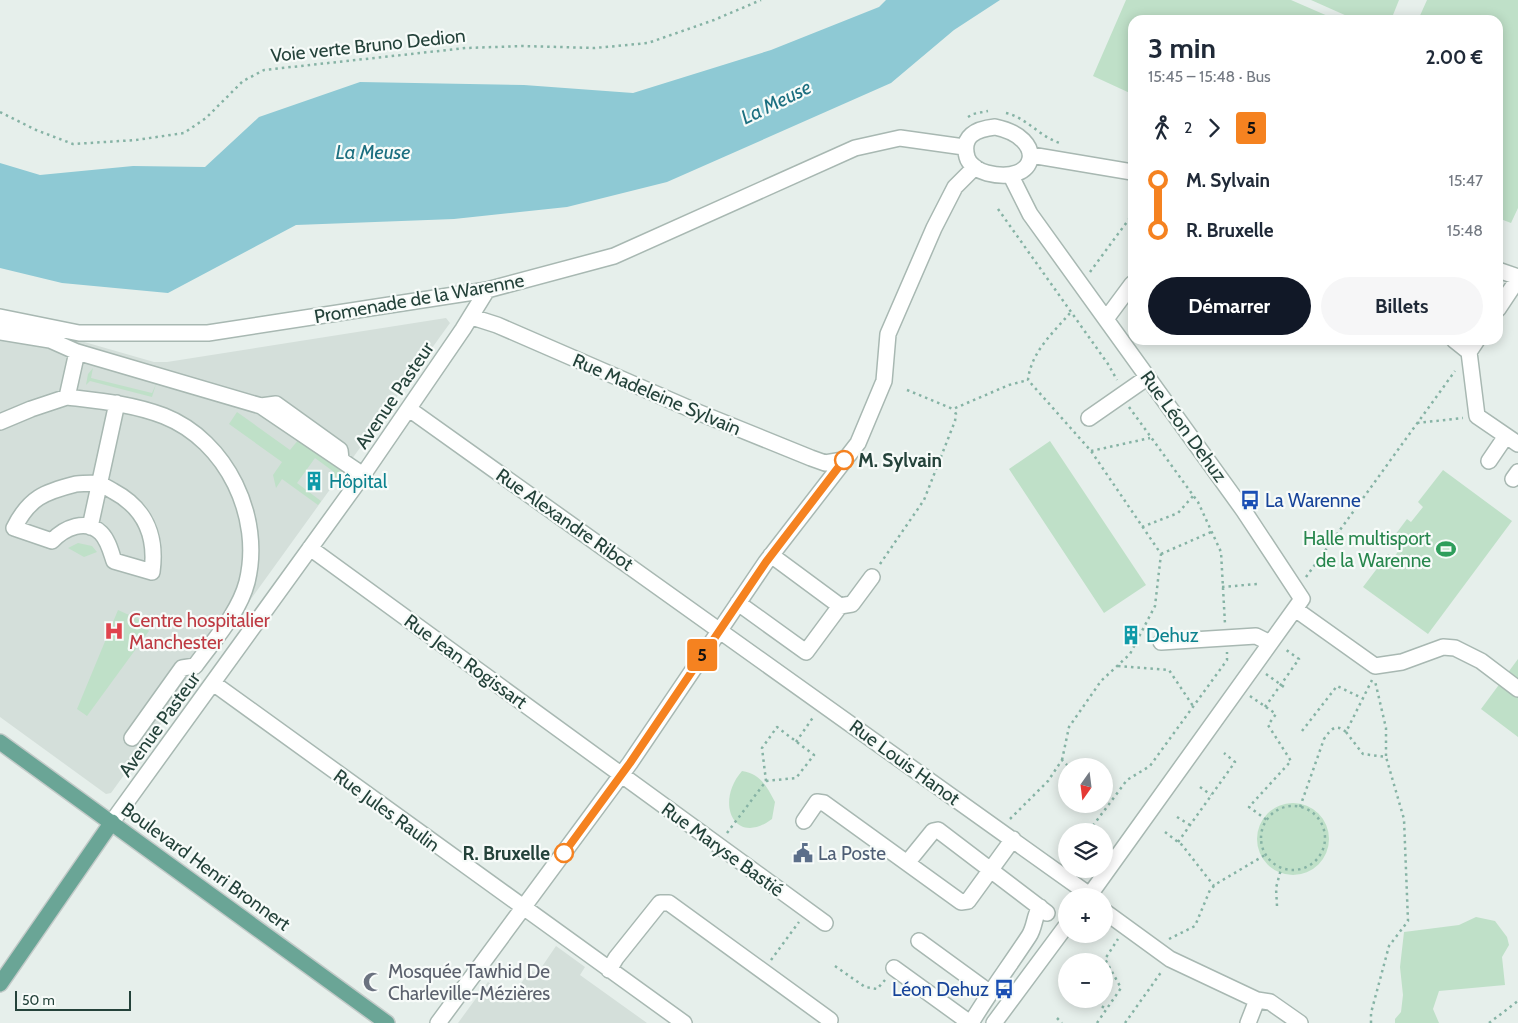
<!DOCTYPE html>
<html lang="fr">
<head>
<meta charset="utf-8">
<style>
	:root { --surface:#fff; --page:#f6f6f7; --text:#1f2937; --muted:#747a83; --accent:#111827 }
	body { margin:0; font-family:Cabin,sans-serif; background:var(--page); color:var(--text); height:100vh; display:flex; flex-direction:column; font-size:19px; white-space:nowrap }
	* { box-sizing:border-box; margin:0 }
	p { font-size:16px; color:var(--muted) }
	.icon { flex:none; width:28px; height:28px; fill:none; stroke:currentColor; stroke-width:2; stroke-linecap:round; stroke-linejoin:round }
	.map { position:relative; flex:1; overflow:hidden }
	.sheet { position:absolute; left:1128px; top:15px; width:375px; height:330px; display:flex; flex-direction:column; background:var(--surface); border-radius:15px; box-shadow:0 2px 12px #0003 }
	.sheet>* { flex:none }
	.badge { padding:0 10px; border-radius:4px; font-size:18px; line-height:32px }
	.needle { width:32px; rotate:194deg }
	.tools { position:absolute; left:1058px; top:758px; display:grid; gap:10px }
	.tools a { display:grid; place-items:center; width:55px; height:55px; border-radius:50%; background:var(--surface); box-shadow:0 2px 12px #0003; font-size:25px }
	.scale { position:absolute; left:15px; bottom:12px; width:116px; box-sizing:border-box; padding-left:5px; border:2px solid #24423a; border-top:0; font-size:14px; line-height:18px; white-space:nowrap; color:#24423a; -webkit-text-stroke:4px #f7fbf9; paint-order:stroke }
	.map>.badge { position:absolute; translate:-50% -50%; box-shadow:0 0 0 2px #fff }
	.legs { display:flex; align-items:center; gap:8px; height:55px; padding:0 20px; font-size:16px }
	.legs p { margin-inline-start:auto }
	.headline { display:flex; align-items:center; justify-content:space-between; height:85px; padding:0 20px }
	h1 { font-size:28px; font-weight:700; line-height:38px }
	.action { display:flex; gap:10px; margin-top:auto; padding:10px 20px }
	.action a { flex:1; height:58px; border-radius:30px; background:var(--accent); color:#fff; font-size:20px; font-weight:700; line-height:58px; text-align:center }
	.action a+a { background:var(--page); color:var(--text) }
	ul { padding:0 20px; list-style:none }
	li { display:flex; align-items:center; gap:18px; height:50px; font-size:19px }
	li i { display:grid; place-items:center; width:8px; height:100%; margin:0 6px; background:currentColor }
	li i::after { content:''; width:12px; height:12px; margin:-6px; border:4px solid; border-radius:50%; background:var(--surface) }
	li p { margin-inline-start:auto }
	li:first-child i { background:linear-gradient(#0000 50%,currentColor 0) }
	li:last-child i { background:linear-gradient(currentColor 50%,#0000 0) }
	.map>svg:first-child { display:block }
	.built { fill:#d4dfda }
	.green { fill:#bfe0c8 }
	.water { fill:#8ec9d4 }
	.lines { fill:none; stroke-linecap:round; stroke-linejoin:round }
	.minor-casing { stroke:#a8b8b2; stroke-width:18 }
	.major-casing { stroke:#c2cac8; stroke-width:18 }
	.path { stroke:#86b3a5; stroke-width:2.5; stroke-dasharray:2.5 4; stroke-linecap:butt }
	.minor { stroke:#fff; stroke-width:15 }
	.major { stroke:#6aa596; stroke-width:15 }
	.line-1-casing { stroke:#fff; stroke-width:11 }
	.line-1 { stroke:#f58220; stroke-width:8 }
	.stop-1-dot { fill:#fff; stroke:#f58220; stroke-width:2.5 }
	.labels { text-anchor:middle; stroke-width:4.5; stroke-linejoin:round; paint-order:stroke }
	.street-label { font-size:19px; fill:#24423a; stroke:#f7fbf9 }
	.stop-label { font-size:19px; font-weight:bold; fill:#24423a; stroke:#f7fbf9; text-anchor:start }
	.culture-label { font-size:19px; fill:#0d838f; stroke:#f7fbf9; text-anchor:start }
	.transit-label { font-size:19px; fill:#164399; stroke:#f7fbf9; text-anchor:start }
	.leisure-label { font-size:19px; fill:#27864d; stroke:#f7fbf9; text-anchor:end }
	.health-label { font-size:19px; fill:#be3a42; stroke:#f7fbf9; text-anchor:start }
	.service-label { font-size:19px; fill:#4e5e75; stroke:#f7fbf9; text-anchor:start }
	.worship-label { font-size:19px; fill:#5b616d; stroke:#f7fbf9; text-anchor:start }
	.water-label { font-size:20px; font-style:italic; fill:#1c6f80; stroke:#f7fbf9 }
</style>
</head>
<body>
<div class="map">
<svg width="1518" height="1023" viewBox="0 0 1518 1023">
	<rect width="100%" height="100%" fill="#e6efeb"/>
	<path class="built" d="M446 318 450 323 111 793 106 794 0 717V324L60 335 154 362H167Z
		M556 946 585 967 580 975 647 1023H458L488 982 510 998 531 970 537 974Z"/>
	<path class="green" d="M1126 0H1291L1337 20H1132V94L1093 76Z
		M1311 0H1399L1391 20H1356Z
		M1427 0H1518V208L1511 223 1498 218V20H1418Z
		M93 368 91 378 152 393 156 384 152 397 90 381 86 385 88 374Z
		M237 412 290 450 299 439 343 471 334 483 329 479 334 472 315 458 297 483 321 501 318 505 282 479 276 488 273 475 282 462 229 424Z
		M1050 441 1146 585 1104 613 1009 469Z
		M1443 470 1512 521 1428 634 1363 587 1388 554 1393 558 1405 543 1395 535 1407 519 1411 522 1423 507 1418 502Z
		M78 543 92 546 97 552 84 557 68 548Z
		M118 610 138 619 149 631 87 716 77 709Z
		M1518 659V737L1481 709Z
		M742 771C761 774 767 787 775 802L772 819C735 847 714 803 742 771Z
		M1257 839a36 36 0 1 1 72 0a36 36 0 1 1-72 0Z
		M1476 917 1495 921 1507 937 1509 945 1502 957 1505 985 1439 991 1433 1009 1439 1023H1395V1019L1401 1012 1403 995 1400 967 1404 932 1459 925Z"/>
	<path class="water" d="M886 0H1000L954 30 891 83 667 182 567 207 454 219 296 225 168 293 62 283 0 268V163L40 175 133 166 205 167 259 117 360 82 524 85 633 93 771 50 879 7Z"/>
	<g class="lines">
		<defs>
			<path id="minor" d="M995 127C1048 138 1038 186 987 173 979 171 969 165 967 157 961 136 976 129 995 127Z
				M1031 155 1132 172
				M1011 176 1030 214 1244 511 1302 599 1089 896
				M1498 270 1518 277
				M1498 309 1518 279
				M0 317 79 333H208L487 290 614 256 855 148 900 138 964 147
				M472 317 497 325 695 411 811 458 825 463 843 460
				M1106 319 1132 284
				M0 332 50 340 77 352 261 406
				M1454 340 1469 352 1477 340
				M77 352 67 397C100 401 133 404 164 416 227 441 263 517 247 582 239 613 213 641 195 666L182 668 132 738
				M1469 352 1477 416 1518 444
				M409 409 1091 896
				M1089 418 1148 377
				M0 422 31 409 67 397
				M341 459 340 450 276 404 261 406 363 475
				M1489 461 1506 436
				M1513 479 1518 472
				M76 484C83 484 92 482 99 484 104 485 109 489 113 491 145 508 157 536 152 572L114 561C111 552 108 540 101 533 86 518 64 528 52 541L14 528C29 498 44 492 76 484Z
				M90 527 117 403
				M310 548 825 923
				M771 555 840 606
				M738 603 806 652 840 606 852 604 872 577
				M1295 609 1375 666 1402 662 1443 647 1455 648 1481 661 1518 689
				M1161 642 1256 636 1270 643
				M213 683 684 1023
				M804 821 817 802 824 803 961 902 968 901 1013 839
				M112 822 363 475 463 329 487 290
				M907 863 933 831 938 830 1047 913
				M1104 911 1170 959 1257 1000 1270 1002 1300 1023
				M919 941 989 992
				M894 968 970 1023
				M609 970 616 958 660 903H669L830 1020
				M438 1023 630 763 766 562 858 443 884 381 888 334 934 228 955 187 975 167
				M971 1023C989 993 1010 965 1029 936 1035 927 1034 916 1040 907
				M994 1023 1066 926
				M1248 1023 1257 1000"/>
			<path id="major" d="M0 742 387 1023
				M0 984 112 822"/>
		</defs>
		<use href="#minor" class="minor-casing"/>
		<use href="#major" class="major-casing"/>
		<path class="path" d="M0 112 36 130 73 144 136 140 184 133 206 118 243 81 264 70 466 48 523 46 595 48 648 43 714 20 761 0
			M1006 113C1027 118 1040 137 1060 143
			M968 117 973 114 988 111
			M998 209 1108 364 1117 380
			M1090 272 1132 215
			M907 390 953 409 1009 385 1028 380
			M1129 407 1198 502 1221 552 1225 624
			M1417 423 1463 418
			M1091 451 1150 438
			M1142 527 1178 513 1193 496
			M1161 554 1211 532
			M880 564 924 500 955 421 956 414 953 409
			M1306 577 1455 371
			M1222 587 1257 584
			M1118 666 1169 670 1193 706
			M1266 674 1284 687
			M1250 696 1276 714 1268 725 1291 761 1249 807 1267 820
			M1265 707 1299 659 1285 649
			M1302 731 1337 686 1364 699
			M1346 732 1363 754 1386 757V728L1375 681
			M796 742 814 716
			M1062 760 1069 727 1101 681 1130 654 1155 606 1161 554 1091 451 1028 380C1031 352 1053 333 1070 313
			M1200 787 1211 795
			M1261 838a32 32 0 1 1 64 0a32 32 0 1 1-64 0Z
			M1300 807 1324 739C1331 729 1336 723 1346 732L1372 680
			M1177 817 1190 825
			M1010 819 1048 781 1062 760 1068 766
			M1089 831 1127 780 1150 766 1227 660V652
			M1165 832 1182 845 1214 886
			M727 833 766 781 796 778 814 755 777 727 762 748 766 781
			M1178 842 1235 762 1224 753
			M1061 857 1063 853 1066 855
			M1277 906 1276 888 1281 869
			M1169 939 1195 926 1210 890 1216 884 1265 855
			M771 960 799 922
			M835 966 865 987 877 989 885 980
			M1091 999 1106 1009
			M1057 1018 1062 1023
			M1097 1023 1121 988 1105 959 1118 939
			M1125 1023 1162 971
			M1371 1023V1013L1389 946 1408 921 1404 819 1386 757
			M1489 1023 1518 1001"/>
		<use href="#minor" class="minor"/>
		<use href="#major" class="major"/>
	</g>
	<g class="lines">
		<defs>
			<path id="line-1" d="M564 853 630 763 766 562 844 460"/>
		</defs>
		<use href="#line-1" class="line-1-casing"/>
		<use href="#line-1" class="line-1"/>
	</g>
	<defs>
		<symbol id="building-bare" viewBox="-9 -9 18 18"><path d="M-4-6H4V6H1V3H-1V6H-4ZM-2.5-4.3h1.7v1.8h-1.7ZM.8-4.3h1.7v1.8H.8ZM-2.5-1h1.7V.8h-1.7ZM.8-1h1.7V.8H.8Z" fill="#0f9aa8" stroke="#f7fbf9" stroke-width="2.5" paint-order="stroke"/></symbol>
		<symbol id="bus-bare" viewBox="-9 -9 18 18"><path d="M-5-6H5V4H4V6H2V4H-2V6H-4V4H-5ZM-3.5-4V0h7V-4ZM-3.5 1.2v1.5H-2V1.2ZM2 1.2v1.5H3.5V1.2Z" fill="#1a4fb4" stroke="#f7fbf9" stroke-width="2.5" paint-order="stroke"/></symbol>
		<symbol id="stadium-bare" viewBox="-9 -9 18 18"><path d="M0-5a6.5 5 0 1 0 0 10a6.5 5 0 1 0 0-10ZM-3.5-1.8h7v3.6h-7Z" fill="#2e9e5b" stroke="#f7fbf9" stroke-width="2.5" paint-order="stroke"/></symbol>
		<symbol id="hospital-bare" viewBox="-9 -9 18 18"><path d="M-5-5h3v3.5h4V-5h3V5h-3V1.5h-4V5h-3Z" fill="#e0444e" stroke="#f7fbf9" stroke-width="2.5" paint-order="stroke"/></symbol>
		<symbol id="civic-bare" viewBox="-9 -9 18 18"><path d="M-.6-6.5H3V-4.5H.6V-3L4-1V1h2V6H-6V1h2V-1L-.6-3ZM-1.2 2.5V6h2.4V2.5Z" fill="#5c6f8a" stroke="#f7fbf9" stroke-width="2.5" paint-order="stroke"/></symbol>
		<symbol id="mosque-bare" viewBox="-9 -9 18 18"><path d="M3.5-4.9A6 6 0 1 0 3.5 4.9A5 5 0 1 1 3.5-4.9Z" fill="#6b7280" stroke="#f7fbf9" stroke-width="2.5" paint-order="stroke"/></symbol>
	</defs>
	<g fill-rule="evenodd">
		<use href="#building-bare" x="300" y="467" width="28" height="28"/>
		<use href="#bus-bare" x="1236" y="486" width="28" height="28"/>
		<use href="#stadium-bare" x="1432" y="535" width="28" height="28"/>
		<use href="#hospital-bare" x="100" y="617" width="28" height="28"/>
		<use href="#building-bare" x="1117" y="621" width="28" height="28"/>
		<use href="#civic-bare" x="789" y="839" width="28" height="28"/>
		<use href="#mosque-bare" x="359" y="968" width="28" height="28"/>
		<use href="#bus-bare" x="990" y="975" width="28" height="28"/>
	</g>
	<g class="stop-1-dot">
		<circle cx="844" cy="460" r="9"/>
		<circle cx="564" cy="853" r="9"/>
	</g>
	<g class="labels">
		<g class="street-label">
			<text transform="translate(368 45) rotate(-6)" y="7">Voie verte Bruno Dedion</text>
			<text transform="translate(419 298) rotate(-10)" y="7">Promenade de la Warenne</text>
			<text transform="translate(657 394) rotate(23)" y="7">Rue Madeleine Sylvain</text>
			<text transform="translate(394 395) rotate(-56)" y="7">Avenue Pasteur</text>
			<text transform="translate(1184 426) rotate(54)" y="7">Rue Léon Dehuz</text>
			<text transform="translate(565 519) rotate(35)" y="7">Rue Alexandre Ribot</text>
			<text transform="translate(466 661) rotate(36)" y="7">Rue Jean Rogissart</text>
			<text transform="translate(159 724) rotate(-54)" y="7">Avenue Pasteur</text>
			<text transform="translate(905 762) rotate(36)" y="7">Rue Louis Hanot</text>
			<text transform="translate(387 810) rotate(36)" y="7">Rue Jules Raulin</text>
			<text transform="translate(723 849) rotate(36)" y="7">Rue Maryse Bastié</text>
			<text transform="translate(206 866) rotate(36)" y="7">Boulevard Henri Bronnert</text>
		</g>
		<g class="stop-label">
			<text x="858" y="467">M. Sylvain</text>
			<text x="550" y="860" text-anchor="end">R. Bruxelle</text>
		</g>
		<g class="culture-label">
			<text x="329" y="488">Hôpital</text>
			<text x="1146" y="642">Dehuz</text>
		</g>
		<g class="transit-label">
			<text x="1265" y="507">La Warenne</text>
			<text x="989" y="996" text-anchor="end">Léon Dehuz</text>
		</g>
		<g class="leisure-label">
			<text x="1431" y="545">Halle multisport<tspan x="1431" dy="22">de la Warenne</tspan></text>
		</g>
		<g class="health-label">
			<text x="129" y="627">Centre hospitalier<tspan x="129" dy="22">Manchester</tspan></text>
		</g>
		<g class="service-label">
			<text x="818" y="860">La Poste</text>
		</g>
		<g class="worship-label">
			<text x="388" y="978">Mosquée Tawhid De<tspan x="388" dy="22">Charleville-Mézières</tspan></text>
		</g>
		<g class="water-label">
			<text transform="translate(776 102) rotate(-26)" y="7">La Meuse</text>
			<text x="373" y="159">La Meuse</text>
		</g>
	</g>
</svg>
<div class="tools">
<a><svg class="needle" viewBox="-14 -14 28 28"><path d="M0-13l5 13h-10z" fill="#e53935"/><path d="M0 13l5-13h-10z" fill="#747a83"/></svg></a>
<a><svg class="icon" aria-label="layers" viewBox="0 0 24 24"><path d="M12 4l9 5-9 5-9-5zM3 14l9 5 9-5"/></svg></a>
<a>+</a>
<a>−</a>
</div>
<div class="scale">50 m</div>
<b class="badge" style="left:702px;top:655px;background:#f58220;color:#111">5</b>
<section class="sheet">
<div class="headline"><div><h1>3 min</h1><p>15:45 – 15:48 · Bus</p></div><b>2.00 €</b></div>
<div class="legs"><svg class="icon" aria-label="walk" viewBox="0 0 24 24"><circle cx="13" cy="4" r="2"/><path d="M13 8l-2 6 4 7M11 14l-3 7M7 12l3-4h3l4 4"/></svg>2<svg class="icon" aria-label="forward" viewBox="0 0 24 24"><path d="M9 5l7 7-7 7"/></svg><b class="badge" style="background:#f58220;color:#111">5</b></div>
<ul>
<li><i style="color:#f58220"></i><b>M. Sylvain</b><p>15:47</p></li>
<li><i style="color:#f58220"></i><b>R. Bruxelle</b><p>15:48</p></li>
</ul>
<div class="action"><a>Démarrer</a><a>Billets</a></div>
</section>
</div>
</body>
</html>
